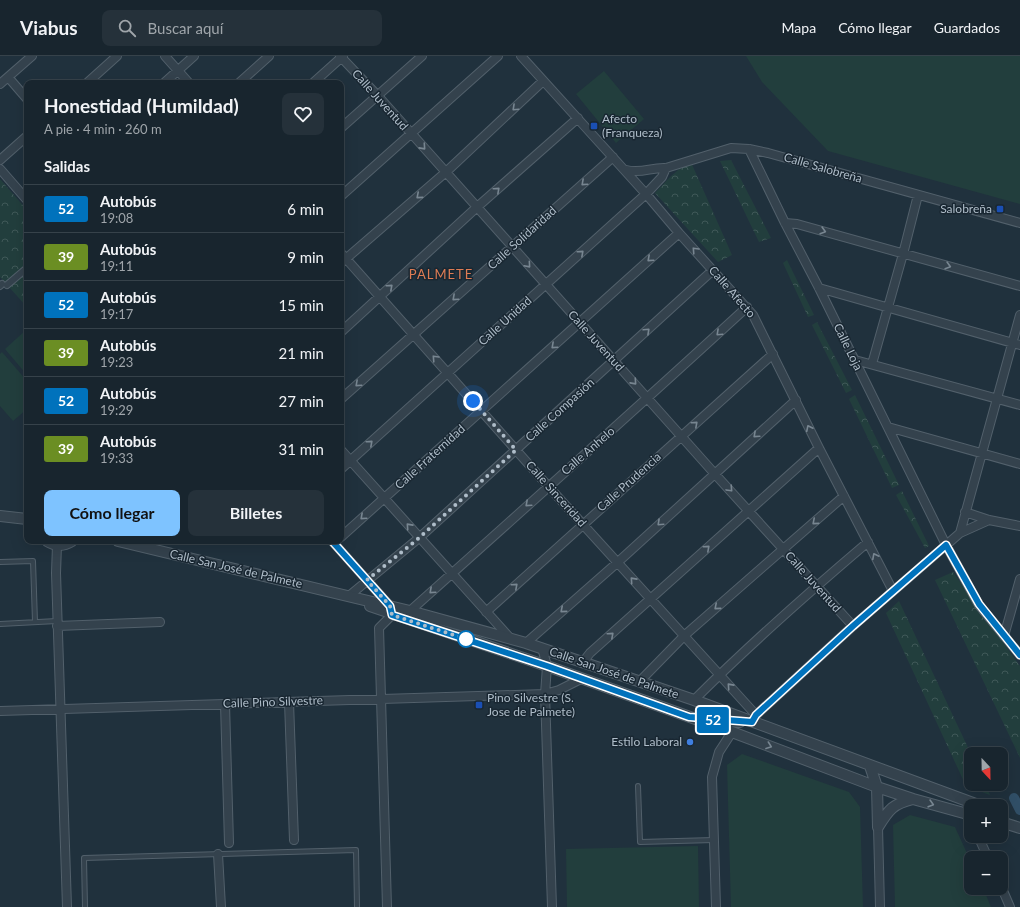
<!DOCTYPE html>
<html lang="es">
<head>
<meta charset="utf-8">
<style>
	:root { --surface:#18252e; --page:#25313a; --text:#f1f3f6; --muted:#9fa5aa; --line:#36424a; --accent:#7ec3ff }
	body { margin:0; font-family:Lato,sans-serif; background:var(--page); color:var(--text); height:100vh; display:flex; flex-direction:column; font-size:15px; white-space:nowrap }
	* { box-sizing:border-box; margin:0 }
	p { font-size:13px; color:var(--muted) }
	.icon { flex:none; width:22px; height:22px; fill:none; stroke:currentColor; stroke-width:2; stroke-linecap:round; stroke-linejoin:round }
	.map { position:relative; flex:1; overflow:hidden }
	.sheet { position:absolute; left:24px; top:24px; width:320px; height:464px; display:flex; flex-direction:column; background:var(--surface); border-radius:8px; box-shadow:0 4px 16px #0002,0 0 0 1px var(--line) }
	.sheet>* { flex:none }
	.badge { padding:0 8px; border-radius:3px; font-size:14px; line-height:26px }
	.needle { width:26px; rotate:158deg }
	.controls { position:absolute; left:964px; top:691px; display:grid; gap:8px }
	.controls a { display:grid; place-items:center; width:44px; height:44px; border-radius:8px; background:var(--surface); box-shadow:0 4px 16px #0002,0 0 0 1px var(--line); font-size:20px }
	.you { position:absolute; width:20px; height:20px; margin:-10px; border:3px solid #fff; border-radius:50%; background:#1a73e8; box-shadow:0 0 0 6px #1a73e833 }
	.map>.badge { position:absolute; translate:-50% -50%; box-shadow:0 0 0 2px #fff }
	h2 { padding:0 20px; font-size:15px; line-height:36px }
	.round { display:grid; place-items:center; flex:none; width:42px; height:42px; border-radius:8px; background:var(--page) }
	.overview { display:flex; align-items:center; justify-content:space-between; height:68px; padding:0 20px }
	h1 { font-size:19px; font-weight:700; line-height:30px }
	.action { display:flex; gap:8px; margin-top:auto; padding:8px 20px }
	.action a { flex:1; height:46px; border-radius:8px; background:var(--accent); color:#111; font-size:16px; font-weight:700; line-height:46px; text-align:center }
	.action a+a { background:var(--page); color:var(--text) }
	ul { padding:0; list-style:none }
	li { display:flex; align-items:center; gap:12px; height:48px; padding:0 20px; border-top:1px solid var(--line) }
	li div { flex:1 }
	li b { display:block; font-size:15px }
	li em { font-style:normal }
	li .badge { min-width:44px; font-weight:700; text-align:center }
	header { display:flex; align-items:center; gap:24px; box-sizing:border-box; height:56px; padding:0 20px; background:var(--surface); border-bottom:1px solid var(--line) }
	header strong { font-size:19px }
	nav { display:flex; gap:22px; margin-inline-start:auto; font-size:14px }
	.search { width:280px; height:36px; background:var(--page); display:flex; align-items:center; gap:10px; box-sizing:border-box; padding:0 14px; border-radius:8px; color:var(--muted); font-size:15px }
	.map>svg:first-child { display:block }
	.green { fill:#223e3d }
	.forest { fill:url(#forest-crowns) }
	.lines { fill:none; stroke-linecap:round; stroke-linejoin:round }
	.canal { stroke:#314f67; stroke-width:10 }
	.service-casing { stroke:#52606b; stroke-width:6 }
	.pedestrian-casing { stroke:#52606b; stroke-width:8 }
	.minor-casing { stroke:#52606b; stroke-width:10 }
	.tertiary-casing { stroke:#52606b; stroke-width:12 }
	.service { stroke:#34424d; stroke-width:4 }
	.pedestrian { stroke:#34424d; stroke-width:6 }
	.minor { stroke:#34424d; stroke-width:8 }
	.tertiary { stroke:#34424d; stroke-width:10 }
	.oneway { stroke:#788691 }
	.line-casing { stroke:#fff; stroke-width:9 }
	.line { stroke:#0072bc; stroke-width:6 }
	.walk { stroke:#afbdc9; stroke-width:4; stroke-dasharray:0 7.2 }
	.transit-dot { fill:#1a4fb4; stroke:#192732; stroke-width:1.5 }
	.stop-dot { fill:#fff; stroke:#0072bc; stroke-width:2 }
	.shop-dot { fill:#3f7fe0; stroke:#192732; stroke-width:1.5 }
	.labels { text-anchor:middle; stroke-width:3; stroke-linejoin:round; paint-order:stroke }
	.street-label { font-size:12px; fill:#afbdc9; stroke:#192732 }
	.poi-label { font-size:12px; fill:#afbdc9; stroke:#192732; text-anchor:start }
	.neighbourhood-label { font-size:13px; letter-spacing:1px; fill:#df7c54; stroke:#192732 }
</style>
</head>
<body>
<header>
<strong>Viabus</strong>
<div class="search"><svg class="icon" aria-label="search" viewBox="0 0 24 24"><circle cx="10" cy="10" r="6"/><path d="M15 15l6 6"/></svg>Buscar aquí</div>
<nav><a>Mapa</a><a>Cómo llegar</a><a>Guardados</a></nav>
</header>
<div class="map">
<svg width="1020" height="851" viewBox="0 0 1020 851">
	<defs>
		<pattern id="forest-crowns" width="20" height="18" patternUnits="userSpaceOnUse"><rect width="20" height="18" fill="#223e3d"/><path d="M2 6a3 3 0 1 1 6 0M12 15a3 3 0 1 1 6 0" fill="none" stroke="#405858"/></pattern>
	</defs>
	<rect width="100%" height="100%" fill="#20313d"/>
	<path class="green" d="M746 0H1020V148L828 95 762 26Z
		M604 15 644 63 616 87 576 38Z
		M27 273V319L5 293Z
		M2 296 27 325V353L13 365 0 350V298Z
		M742 698 849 736 860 751 863 851H731L727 709Z
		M910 759 955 771 971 806V832H983L991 851H895L893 769Z
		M698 790 699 851H567L566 793Z"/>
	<path class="forest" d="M690 104 732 199 718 206 655 137 670 121Z
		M731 104 771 182 759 186 720 105Z
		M0 123 27 154V251L0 221Z
		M787 204 814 259 808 261 783 207Z
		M817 266 852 334 846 337 812 269Z
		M855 339 899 429 892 432 849 343Z
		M902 435 929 490 925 492 896 439Z
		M953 516 1020 610V702L935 524Z
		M899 545 971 698V728H985L990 739 966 730 886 557Z"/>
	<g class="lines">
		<path class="canal" d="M1014 742 1020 754"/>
		<defs>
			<path id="service" d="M0 506 33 505 35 566
				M0 568 57 565
				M638 730 640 786 714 784
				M85 851 84 802 356 794 357 851"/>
			<path id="pedestrian" d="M7 229 27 212
				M0 230 2 228"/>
			<path id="minor" d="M165 0 189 27
				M340 0 378 40 714 417 853 570
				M521 0 646 138 679 177 753 259 819 392 893 535
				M8 21 27 43
				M87 27 117 0
				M164 27 194 0
				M239 27 269 0
				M313 27 343 0
				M0 28 32 0
				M341 72 422 0
				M749 93 785 167 819 232 946 489 979 549 1020 599
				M0 104 27 80
				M0 113 27 144
				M626 114C642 118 651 111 666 112L731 92 749 93 768 97 1020 167
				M341 140 498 0
				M785 167 797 168 1020 230
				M341 197 548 430 756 659
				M341 207 446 116 543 25
				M819 232 1020 289
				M341 276 476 152 578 62
				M855 304 1020 349
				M872 308 903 198 918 139
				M341 343 613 101
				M888 371 1020 408
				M341 394 510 582
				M341 413 646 138 662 121 666 112
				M965 456 989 464 1020 470
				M960 477 1020 259
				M341 481 679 177
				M332 485 390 550 392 559 379 572 387 851
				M57 489 56 517 67 851
				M350 539 419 482 713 214
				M410 555C523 454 636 353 747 251
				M486 556 773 298
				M57 570 160 566
				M1004 580 1020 523
				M526 587 618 506 796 344
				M542 592 547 610 545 638 552 851
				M583 606 590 597 819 392
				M639 626 685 579 844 440
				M694 644C749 589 808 537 868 486
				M289 646 294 784
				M225 648 229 787
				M0 655 545 638 559 634 581 623
				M755 662 756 659 853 570 960 477 989 464
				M878 771 880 851
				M978 780 988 802
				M218 798 221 851
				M1001 830 1010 851
				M716 851 712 721 719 696 732 676"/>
			<path id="tertiary" d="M0 460 27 463
				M47 485C55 490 64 490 72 485
				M118 485 410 555 526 587 694 644 981 750
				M370 550 547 610 732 676 877 731 913 743 971 759
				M704 663 740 666
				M870 710 877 731 878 771
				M1001 766 1020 772
				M878 771C889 753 893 748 913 743"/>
		</defs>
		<use href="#service" class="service-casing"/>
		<use href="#pedestrian" class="pedestrian-casing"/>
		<use href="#minor" class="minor-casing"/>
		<use href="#tertiary" class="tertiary-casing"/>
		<use href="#service" class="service"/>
		<use href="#pedestrian" class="pedestrian"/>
		<use href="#minor" class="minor"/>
		<use href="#tertiary" class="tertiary"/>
	</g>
	<defs><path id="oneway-chevron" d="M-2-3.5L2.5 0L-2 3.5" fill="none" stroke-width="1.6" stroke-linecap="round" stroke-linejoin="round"/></defs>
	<g class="oneway">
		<use href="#oneway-chevron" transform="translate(515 52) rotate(137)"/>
		<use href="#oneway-chevron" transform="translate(423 91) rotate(48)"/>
		<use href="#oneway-chevron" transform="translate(584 127) rotate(138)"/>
		<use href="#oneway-chevron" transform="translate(497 134) rotate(-42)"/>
		<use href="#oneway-chevron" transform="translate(419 140) rotate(139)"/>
		<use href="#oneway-chevron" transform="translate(823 175) rotate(16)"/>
		<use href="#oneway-chevron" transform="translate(695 194) rotate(-133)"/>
		<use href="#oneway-chevron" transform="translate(581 197) rotate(-42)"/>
		<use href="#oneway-chevron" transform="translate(650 203) rotate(138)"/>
		<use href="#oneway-chevron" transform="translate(528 209) rotate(49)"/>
		<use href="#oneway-chevron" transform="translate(948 210) rotate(16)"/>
		<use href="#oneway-chevron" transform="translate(390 231) rotate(-42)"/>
		<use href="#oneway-chevron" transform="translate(455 242) rotate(138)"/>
		<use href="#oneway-chevron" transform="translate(647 275) rotate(-43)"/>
		<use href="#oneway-chevron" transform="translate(719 277) rotate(137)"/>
		<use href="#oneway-chevron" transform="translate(554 290) rotate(138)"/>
		<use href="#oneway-chevron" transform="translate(435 302) rotate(-133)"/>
		<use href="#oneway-chevron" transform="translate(634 326) rotate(48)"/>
		<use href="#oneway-chevron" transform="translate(358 328) rotate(138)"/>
		<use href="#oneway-chevron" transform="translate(695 368) rotate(-42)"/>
		<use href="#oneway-chevron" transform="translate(809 372) rotate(-116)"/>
		<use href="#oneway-chevron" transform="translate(756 379) rotate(138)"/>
		<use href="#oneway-chevron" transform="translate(370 387) rotate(-42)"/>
		<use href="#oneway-chevron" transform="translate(730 433) rotate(47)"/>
		<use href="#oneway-chevron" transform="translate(528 448) rotate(138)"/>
		<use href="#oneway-chevron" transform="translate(363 461) rotate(138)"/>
		<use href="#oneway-chevron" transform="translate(815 466) rotate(139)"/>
		<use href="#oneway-chevron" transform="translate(660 467) rotate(137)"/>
		<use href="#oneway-chevron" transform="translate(409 470) rotate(-132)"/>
		<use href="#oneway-chevron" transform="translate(707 492) rotate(-42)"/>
		<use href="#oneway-chevron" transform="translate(875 500) rotate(-117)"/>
		<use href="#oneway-chevron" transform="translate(633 524) rotate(-132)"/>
		<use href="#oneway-chevron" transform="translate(515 530) rotate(-42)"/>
		<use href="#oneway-chevron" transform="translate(432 535) rotate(138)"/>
		<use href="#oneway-chevron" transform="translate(717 551) rotate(139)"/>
		<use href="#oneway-chevron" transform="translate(563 554) rotate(139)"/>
		<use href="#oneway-chevron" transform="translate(611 579) rotate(-42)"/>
		<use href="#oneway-chevron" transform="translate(730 630) rotate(-132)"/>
		<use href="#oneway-chevron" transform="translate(769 690) rotate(20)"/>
		<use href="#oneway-chevron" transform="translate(931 748) rotate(16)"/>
	</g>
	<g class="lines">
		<defs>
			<path id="line" d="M332 485 390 550 392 559 547 610 689 661 752 666 756 659 853 570 946 489 979 548 1020 599"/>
		</defs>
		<use href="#line" class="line-casing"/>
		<use href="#line" class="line"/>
		<path class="walk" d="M466 583 392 559 390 550 367 524 419 482 516 394 473 345"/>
	</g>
	<g class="transit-dot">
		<rect x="590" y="66" width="8" height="8" rx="2"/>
		<rect x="996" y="149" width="8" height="8" rx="2"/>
		<rect x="475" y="645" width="8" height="8" rx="2"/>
	</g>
	<circle class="stop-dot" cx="466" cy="583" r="8"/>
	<circle class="shop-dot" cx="690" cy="686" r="4"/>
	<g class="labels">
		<g class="street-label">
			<text transform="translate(380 44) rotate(48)" y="4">Calle Juventud</text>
			<text transform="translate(823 112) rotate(16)" y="4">Calle Salobreña</text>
			<text transform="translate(522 182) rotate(-42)" y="4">Calle Solidaridad</text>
			<text transform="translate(732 236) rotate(49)" y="4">Calle Afecto</text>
			<text transform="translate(505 265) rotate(-42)" y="4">Calle Unidad</text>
			<text transform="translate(596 285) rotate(48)" y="4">Calle Juventud</text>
			<text transform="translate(848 291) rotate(64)" y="4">Calle Loja</text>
			<text transform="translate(560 354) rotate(-42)" y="4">Calle Compasión</text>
			<text transform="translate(588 395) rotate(-41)" y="4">Calle Anhelo</text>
			<text transform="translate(430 401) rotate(-42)" y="4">Calle Fraternidad</text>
			<text transform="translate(629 426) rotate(-42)" y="4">Calle Prudencia</text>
			<text transform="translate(556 438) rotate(48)" y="4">Calle Sinceridad</text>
			<text transform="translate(236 513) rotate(13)" y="4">Calle San José de Palmete</text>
			<text transform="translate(813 526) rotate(48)" y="4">Calle Juventud</text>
			<text transform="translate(614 617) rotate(19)" y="4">Calle San José de Palmete</text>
			<text transform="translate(273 646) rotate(-2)" y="4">Calle Pino Silvestre</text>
		</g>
		<g class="poi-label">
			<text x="602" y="67">Afecto<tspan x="602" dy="14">(Franqueza)</tspan></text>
			<text x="992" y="157" text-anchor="end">Salobreña</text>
			<text x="487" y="646">Pino Silvestre (S.<tspan x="487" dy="14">Jose de Palmete)</tspan></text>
			<text x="682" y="690" text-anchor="end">Estilo Laboral</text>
		</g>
		<g class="neighbourhood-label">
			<text x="441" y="223">PALMETE</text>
		</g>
	</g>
</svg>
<div class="controls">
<a><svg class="needle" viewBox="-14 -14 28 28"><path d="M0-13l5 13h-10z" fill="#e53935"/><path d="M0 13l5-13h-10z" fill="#9fa5aa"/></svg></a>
<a>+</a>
<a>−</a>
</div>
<div class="you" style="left:473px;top:345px"></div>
<b class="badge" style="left:713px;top:664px;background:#0072bc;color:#fff">52</b>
<section class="sheet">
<div class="overview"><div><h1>Honestidad (Humildad)</h1><p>A pie · 4 min · 260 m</p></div><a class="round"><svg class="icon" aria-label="heart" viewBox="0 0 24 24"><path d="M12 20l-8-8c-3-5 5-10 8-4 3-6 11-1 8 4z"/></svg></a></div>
<h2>Salidas</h2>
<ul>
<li><span class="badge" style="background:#0072bc;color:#fff">52</span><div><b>Autobús</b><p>19:08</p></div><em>6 min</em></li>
<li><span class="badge" style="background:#6b8e23;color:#fff">39</span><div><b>Autobús</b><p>19:11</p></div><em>9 min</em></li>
<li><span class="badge" style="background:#0072bc;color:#fff">52</span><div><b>Autobús</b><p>19:17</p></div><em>15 min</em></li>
<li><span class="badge" style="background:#6b8e23;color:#fff">39</span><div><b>Autobús</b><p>19:23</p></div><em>21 min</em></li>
<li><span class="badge" style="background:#0072bc;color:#fff">52</span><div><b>Autobús</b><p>19:29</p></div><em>27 min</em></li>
<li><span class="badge" style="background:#6b8e23;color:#fff">39</span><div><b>Autobús</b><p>19:33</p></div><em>31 min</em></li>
</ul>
<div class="action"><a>Cómo llegar</a><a>Billetes</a></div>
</section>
</div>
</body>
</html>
